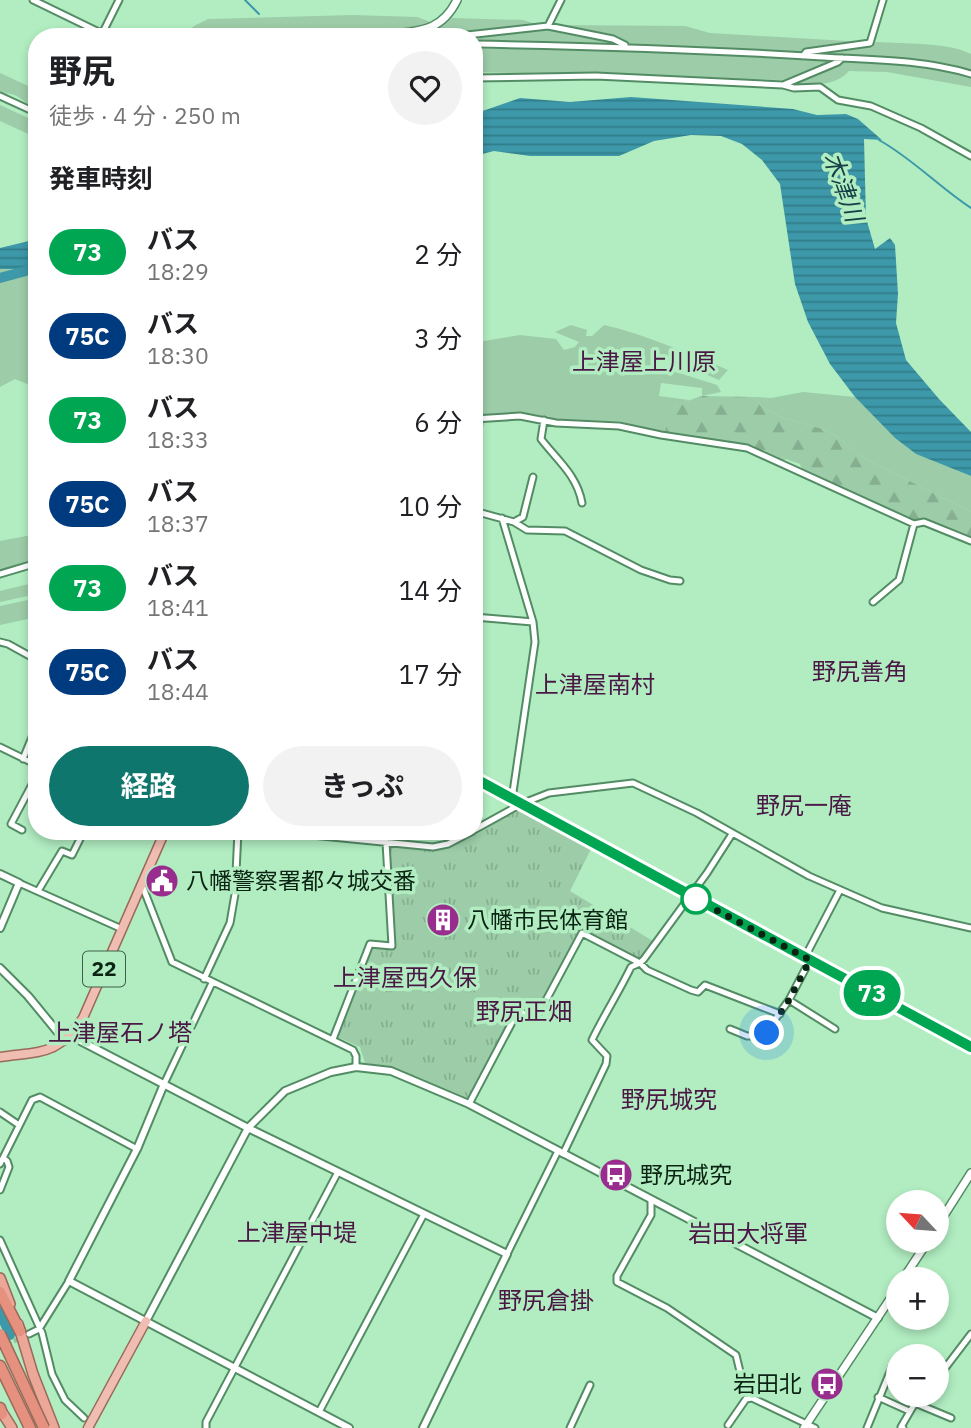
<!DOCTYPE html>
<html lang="ja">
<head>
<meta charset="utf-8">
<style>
	:root { --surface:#fff; --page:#f2f2f2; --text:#202124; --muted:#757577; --accent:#0f766e }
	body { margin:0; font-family:"IBM Plex Sans","Noto Sans JP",sans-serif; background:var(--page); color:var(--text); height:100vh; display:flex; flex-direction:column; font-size:26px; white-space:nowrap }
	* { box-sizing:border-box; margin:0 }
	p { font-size:23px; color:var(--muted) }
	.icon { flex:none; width:38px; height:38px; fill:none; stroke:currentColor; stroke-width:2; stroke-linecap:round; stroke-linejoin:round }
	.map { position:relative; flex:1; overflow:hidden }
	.panel { position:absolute; left:28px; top:28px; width:455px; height:812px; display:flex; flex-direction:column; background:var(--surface); border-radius:28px; box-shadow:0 4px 10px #0003 }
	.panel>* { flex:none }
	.badge { padding:0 14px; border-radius:23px; font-size:24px; line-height:46px }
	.needle { width:46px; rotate:296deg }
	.controls { position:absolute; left:886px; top:1190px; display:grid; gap:14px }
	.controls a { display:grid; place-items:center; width:63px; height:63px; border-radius:50%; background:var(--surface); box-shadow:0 4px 10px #0003; font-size:35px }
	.you { position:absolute; width:35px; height:35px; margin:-18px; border:5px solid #fff; border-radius:50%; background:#1a73e8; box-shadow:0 0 0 10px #1a73e833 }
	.map>.badge { position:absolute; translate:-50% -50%; box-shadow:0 0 0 4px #fff }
	h2 { padding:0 21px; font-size:26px; line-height:63px }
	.round { display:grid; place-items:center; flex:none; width:74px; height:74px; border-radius:37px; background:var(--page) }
	.headline { display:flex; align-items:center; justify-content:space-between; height:119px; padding:0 21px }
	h1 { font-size:33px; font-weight:700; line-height:52px }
	.cta { display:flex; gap:14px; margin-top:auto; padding:14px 21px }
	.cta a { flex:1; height:80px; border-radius:42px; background:var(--accent); color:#fff; font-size:28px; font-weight:700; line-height:80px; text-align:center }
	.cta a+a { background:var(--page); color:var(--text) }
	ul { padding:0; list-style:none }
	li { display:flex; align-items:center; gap:21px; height:84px; padding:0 21px }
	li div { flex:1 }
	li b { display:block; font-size:26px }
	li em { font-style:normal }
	li .badge { min-width:77px; font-weight:700; text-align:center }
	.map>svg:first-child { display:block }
	.grass { fill:#9ccca8 }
	.forest { fill:url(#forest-firs) }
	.park { fill:url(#park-tufts) }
	.water { fill:url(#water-rules) }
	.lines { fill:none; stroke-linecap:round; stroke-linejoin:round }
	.stream { stroke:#3d98a9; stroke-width:2 }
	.river { stroke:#3d98a9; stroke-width:10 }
	.minor-tunnel { stroke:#90c59e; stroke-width:5; stroke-dasharray:5 2.5; stroke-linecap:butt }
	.minor-casing { stroke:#538c64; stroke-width:9 }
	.tertiary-casing { stroke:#538c64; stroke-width:10 }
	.secondary-casing { stroke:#538c64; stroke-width:10 }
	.primary-casing { stroke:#996a59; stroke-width:11 }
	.trunk-casing { stroke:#996a59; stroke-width:12 }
	.motorway-casing { stroke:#996a59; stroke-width:13 }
	.minor { stroke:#fff; stroke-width:5 }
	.tertiary { stroke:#fff; stroke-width:6 }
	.secondary { stroke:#fff; stroke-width:7 }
	.primary { stroke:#f0bdb2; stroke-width:8 }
	.trunk { stroke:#eba798; stroke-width:9 }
	.motorway { stroke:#e6917f; stroke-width:10 }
	.motorway-bridge-casing { stroke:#996a59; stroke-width:13; stroke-linecap:butt }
	.motorway-bridge { stroke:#e6917f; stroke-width:10 }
	.line-casing { stroke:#fff; stroke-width:16 }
	.line { stroke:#00a651; stroke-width:10 }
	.walk { stroke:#0b2313; stroke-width:7; stroke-dasharray:0 12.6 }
	.stop-dot { fill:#fff; stroke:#00a651; stroke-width:3.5 }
	.labels { text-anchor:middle; stroke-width:7; stroke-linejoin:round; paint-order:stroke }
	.shield { fill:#b1edc1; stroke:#3d6047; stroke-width:2 }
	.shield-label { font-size:21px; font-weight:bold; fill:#0b2313 }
	.poi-label { font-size:23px; fill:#0b2313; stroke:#b1edc1; text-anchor:start }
	.water-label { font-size:24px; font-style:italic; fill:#164048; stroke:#b1edc1 }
	.neighbourhood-label { font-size:24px; fill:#4b1745; stroke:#b1edc1 }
</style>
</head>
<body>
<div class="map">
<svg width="971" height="1428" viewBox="0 0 971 1428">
	<defs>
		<pattern id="forest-firs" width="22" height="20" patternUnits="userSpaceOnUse" patternTransform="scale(1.75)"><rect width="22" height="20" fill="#9ccca8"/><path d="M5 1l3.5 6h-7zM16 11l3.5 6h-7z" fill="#85af90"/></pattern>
		<pattern id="park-tufts" width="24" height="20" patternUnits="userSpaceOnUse" patternTransform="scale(1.75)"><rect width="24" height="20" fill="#9ccca8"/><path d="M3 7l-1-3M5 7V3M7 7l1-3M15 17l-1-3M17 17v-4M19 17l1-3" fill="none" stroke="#85af90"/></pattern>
		<pattern id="water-rules" width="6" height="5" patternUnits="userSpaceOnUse" patternTransform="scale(1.75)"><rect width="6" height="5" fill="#3d98a9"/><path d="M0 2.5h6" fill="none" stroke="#317c88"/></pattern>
	</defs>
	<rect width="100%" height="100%" fill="#b1edc1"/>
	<path class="grass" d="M353 15 417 17 436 24 417 29 363 37H181L194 26 208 19Z
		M452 18 523 20 548 28 619 43 474 41V37H395C417 34 435 32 452 18Z
		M552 25 685 26 710 33 865 42 802 53 627 44Z
		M876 42C903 44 948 42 971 54V71L919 59 812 54 871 46Z
		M477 49H632L830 61 782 80 474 72V50Z
		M845 61C887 61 930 64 971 77V87L887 72 849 71C833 89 810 83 788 83Z
		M0 73 37 90V109C28 106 19 95 11 94 8 93 4 94 0 93Z
		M0 105 37 122V138L0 121Z
		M13 268 37 269V388L15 379 0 387V269Z
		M571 325 587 330 586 336H592L604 325C647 335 687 353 728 370L719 380 662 355 650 357 654 365 717 385 721 392 702 396V388L661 383 659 396 689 400 675 407 665 434 619 421 555 420 535 414 503 413 485 420 483 428 474 430V340L484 341 520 335 556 339 564 350 575 347 579 342 555 332Z
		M803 392 855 397 895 438 916 454 971 476V512L864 458C854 452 847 444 838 437 813 420 772 424 754 397L771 398Z
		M37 534V559L0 570V541Z
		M37 582V594L0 602V591Z
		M37 598V617L0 625V606Z"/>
	<path class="forest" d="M702 396 754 397C772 424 813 420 838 437 847 444 854 452 864 458L971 512V542L933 524 917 523 802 470 800 464 786 459 782 462 747 446 665 434C668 405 676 405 702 396Z"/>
	<path class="park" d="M520 807 592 847 570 891 653 941 640 961 582 930 534 1014 518 1008 468 1098 398 1069 365 1063 360 1047 337 1037 371 948H395L390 846C408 848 428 852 446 847 470 842 498 820 520 807Z"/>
	<path class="water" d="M631 97 793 109 817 115 846 114 858 119 882 140 864 139 866 218 875 249 890 238 895 245 898 294 896 323 906 360 939 399 971 432V476L916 454 895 438 855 397 830 364 808 322 795 284 780 184 762 160 742 144 721 136 691 135 654 141 619 156H530L494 151 474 156V114L520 98 570 102Z
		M37 239V269H0V248Z"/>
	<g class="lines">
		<path class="stream" d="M245 0 259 14
			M879 140C913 159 939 187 971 208"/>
		<path class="river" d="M0 278 37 268
			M0 1312 10 1335"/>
		<path class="minor-tunnel" d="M0 1347 23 1337"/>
		<defs>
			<path id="minor" d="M33 0 103 34
				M548 26 561 0
				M102 34 119 0
				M449 37 548 26 613 39 625 45
				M474 44C585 46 696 49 806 56 862 60 917 58 971 74
				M803 56 806 52 870 43 883 0
				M474 78 596 76 783 85 794 88 820 87 838 100 871 106 921 128 971 156
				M783 85 838 62 842 58
				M0 96 37 113
				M474 419 520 416 556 423 619 426 661 435 747 448 914 524 924 522 971 541
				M544 420 541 439C557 460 577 475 582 503
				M474 511 514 522 527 530 565 531 641 570 670 580 680 581
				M502 518 533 622 535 642 512 799
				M514 522 523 517 533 477
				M0 574 37 563
				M873 602 899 580 914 524
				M474 617 533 622
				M0 642 8 644 37 660
				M0 747 37 765
				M23 759 37 725
				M22 830 11 824 37 775
				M474 830 521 804 549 793 633 783 697 813 809 876 882 908 971 928
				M271 831 433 847 448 844 473 831
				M19 883 122 929
				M142 885 172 962 353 1050 356 1056V1067
				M38 891 62 851 72 855 84 831
				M805 957 840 890
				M810 960 789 1000 835 1029
				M204 979 230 923 235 894 238 831
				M730 1029 747 1036H763L789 1000
				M333 1039 370 944 392 946 386 842
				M164 1084 212 983
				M469 1104 518 1011 536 1019 582 933 640 963 647 970 691 990 698 992 705 985 780 1014
				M0 1112 19 1125
				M563 1154 606 1064 607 1056 592 1040C604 1015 619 992 631 967L640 963 644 959 707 873 732 834
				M0 1164 32 1100 40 1097 137 1149
				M0 1190 9 1167 7 1161 3 1158
				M651 1201V1215L617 1276V1282L667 1308 736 1355 743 1384 752 1398 815 1428
				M0 1240 42 1333 52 1374 65 1400 84 1418
				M507 1254 558 1151
				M29 1334 39 1329 69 1281
				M936 1380 971 1334
				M878 1397 909 1411
				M924 1406 929 1395
				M319 1412 424 1214
				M728 1425 746 1399 752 1398
				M206 1428V1422L338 1172
				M570 1428 590 1385
				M867 1428 892 1367
				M903 1428 901 1427 915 1403 951 1418"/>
			<path id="tertiary" d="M150 831 162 838
				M0 874 19 883 0 928
				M0 968 28 996 65 1041
				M71 1036 248 1128 507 1254 423 1428
				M164 1084 137 1149 69 1281 349 1428
				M146 1321 248 1128 285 1091 331 1072 356 1067 391 1071 469 1104 878 1318"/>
			<path id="secondary" d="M376 37C411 30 439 37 457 0
				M936 1228 971 1173
				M903 1279 928 1241
				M804 1428 898 1287"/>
			<path id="primary" d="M474 778 971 1047
				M0 1057C42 1051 57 1056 83 1018L165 831
				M88 1428 146 1321"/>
			<path id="trunk" d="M0 1278 10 1304
				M18 1324 33 1374 54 1428
				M0 1409 12 1428"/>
			<path id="motorway" d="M0 1292 20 1331
				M0 1366 30 1428
				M0 1408 2 1414"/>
		</defs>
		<use href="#minor" class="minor-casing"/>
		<use href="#tertiary" class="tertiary-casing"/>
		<use href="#secondary" class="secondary-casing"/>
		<use href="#primary" class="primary-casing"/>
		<use href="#trunk" class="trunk-casing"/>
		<use href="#motorway" class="motorway-casing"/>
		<use href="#minor" class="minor"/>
		<use href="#tertiary" class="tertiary"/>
		<use href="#secondary" class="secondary"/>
		<use href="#primary" class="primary"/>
		<use href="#trunk" class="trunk"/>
		<use href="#motorway" class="motorway"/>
		<defs>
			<path id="motorway-bridge" d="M0 1334 44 1428"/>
		</defs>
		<use href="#motorway-bridge" class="motorway-bridge-casing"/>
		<use href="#motorway-bridge" class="motorway-bridge"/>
	</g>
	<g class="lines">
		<defs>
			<path id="line" d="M474 778 971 1047"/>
		</defs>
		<use href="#line" class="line-casing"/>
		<use href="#line" class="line"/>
		<path class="walk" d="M696 899 690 896 810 960 789 1000 767 1033"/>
	</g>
	<defs>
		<symbol id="civic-disc" viewBox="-11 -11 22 22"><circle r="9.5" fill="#992d8e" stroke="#b1edc1"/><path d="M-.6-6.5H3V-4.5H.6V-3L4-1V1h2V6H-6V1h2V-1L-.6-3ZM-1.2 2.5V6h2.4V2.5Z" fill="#fff"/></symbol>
		<symbol id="building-disc" viewBox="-11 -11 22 22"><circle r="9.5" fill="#992d8e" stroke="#b1edc1"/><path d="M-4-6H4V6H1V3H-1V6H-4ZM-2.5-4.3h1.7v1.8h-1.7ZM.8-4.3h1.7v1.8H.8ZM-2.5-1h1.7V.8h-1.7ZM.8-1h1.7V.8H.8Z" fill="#fff"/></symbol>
		<symbol id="bus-disc" viewBox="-11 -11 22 22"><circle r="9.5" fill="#992d8e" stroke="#b1edc1"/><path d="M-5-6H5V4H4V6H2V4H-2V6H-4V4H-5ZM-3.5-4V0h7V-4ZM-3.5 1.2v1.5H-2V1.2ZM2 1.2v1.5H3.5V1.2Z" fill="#fff"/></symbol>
	</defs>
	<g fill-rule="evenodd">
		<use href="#civic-disc" x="143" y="862" width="38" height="38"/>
		<use href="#building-disc" x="424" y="901" width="38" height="38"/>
		<use href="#bus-disc" x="597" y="1156" width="38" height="38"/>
		<use href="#bus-disc" x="808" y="1365" width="38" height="38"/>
	</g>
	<circle class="stop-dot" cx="696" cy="899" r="14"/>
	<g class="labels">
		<rect class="shield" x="83" y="951.5" width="42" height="35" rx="5"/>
		<g class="shield-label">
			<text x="104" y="976">22</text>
		</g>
		<g class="poi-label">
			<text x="186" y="889">八幡警察署都々城交番</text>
			<text x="467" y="928">八幡市民体育館</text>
			<text x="640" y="1183">野尻城究</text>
			<text x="802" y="1392" text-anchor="end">岩田北</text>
		</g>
		<g class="water-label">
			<text transform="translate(843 187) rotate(70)" y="8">木津川</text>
		</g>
		<g class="neighbourhood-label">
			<text x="644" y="370">上津屋上川原</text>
			<text x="860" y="680">野尻善角</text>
			<text x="595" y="693">上津屋南村</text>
			<text x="804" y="814">野尻一庵</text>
			<text x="405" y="986">上津屋西久保</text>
			<text x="524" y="1020">野尻正畑</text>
			<text x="120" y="1041">上津屋石ノ塔</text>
			<text x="669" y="1108">野尻城究</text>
			<text x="297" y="1241">上津屋中堤</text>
			<text x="748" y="1242">岩田大将軍</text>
			<text x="546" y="1309">野尻倉掛</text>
		</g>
	</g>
</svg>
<div class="controls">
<a><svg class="needle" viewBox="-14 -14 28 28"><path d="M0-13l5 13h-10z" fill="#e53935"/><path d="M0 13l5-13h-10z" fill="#757577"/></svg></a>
<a>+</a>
<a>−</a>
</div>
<div class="you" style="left:767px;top:1033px"></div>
<b class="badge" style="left:872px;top:993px;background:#00a651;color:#fff">73</b>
<section class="panel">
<div class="headline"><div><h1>野尻</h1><p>徒歩 · 4 分 · 250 m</p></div><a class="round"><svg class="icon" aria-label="heart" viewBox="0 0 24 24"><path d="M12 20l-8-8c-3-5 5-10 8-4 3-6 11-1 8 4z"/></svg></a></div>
<h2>発車時刻</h2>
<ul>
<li><span class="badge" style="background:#00a651;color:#fff">73</span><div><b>バス</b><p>18:29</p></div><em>2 分</em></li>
<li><span class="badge" style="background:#003b80;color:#fff">75C</span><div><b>バス</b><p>18:30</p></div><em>3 分</em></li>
<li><span class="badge" style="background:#00a651;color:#fff">73</span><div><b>バス</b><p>18:33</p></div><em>6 分</em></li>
<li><span class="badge" style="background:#003b80;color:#fff">75C</span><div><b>バス</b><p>18:37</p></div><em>10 分</em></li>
<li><span class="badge" style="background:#00a651;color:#fff">73</span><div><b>バス</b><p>18:41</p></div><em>14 分</em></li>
<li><span class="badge" style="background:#003b80;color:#fff">75C</span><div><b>バス</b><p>18:44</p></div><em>17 分</em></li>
</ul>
<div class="cta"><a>経路</a><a>きっぷ</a></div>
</section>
</div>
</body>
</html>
